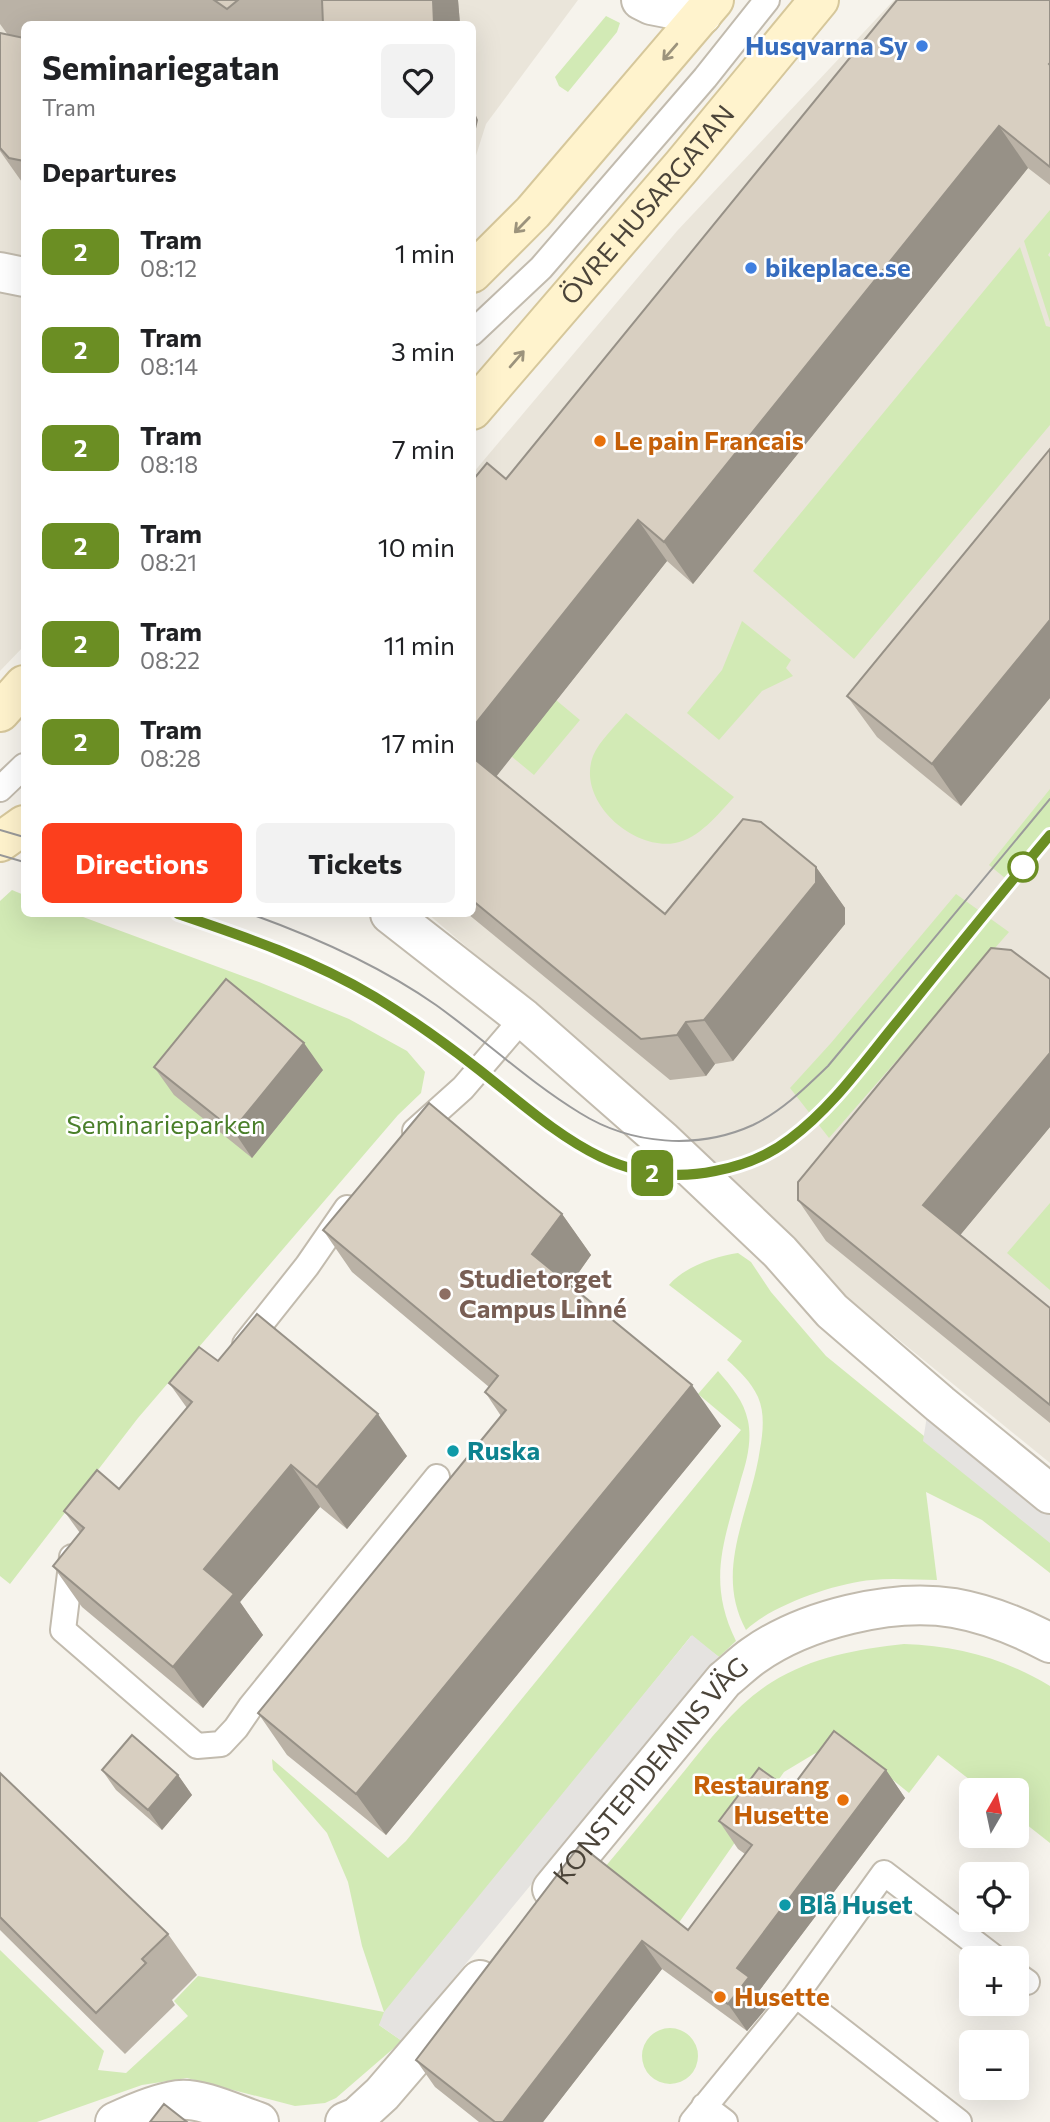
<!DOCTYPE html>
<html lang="en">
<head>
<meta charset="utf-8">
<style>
	:root { --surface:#fff; --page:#f2f2f2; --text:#202124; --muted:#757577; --accent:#fc3f1d }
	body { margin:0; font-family:Commissioner,sans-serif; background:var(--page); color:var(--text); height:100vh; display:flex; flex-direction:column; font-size:26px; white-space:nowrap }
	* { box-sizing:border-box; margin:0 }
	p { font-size:23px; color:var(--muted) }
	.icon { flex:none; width:38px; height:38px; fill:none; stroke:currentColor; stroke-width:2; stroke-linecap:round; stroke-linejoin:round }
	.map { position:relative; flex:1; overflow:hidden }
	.panel { position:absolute; left:21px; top:21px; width:455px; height:896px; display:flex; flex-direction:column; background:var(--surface); border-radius:10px; box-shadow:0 7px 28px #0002 }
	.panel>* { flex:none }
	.badge { padding:0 14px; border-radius:10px; font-size:24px; line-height:46px }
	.needle { width:46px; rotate:9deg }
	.buttons { position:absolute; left:959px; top:1778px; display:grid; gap:14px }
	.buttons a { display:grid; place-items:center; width:70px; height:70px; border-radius:10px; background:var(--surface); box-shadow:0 7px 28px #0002; font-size:35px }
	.map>.badge { position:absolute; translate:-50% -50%; box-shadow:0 0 0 4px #fff }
	h2 { padding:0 21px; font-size:26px; line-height:63px }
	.round { display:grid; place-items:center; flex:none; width:74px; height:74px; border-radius:10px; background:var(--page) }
	.overview { display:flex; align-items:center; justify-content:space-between; height:119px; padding:0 21px }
	h1 { font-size:33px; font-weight:700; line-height:52px }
	.primary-button { display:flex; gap:14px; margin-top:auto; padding:14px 21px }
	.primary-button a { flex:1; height:80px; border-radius:10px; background:var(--accent); color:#fff; font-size:28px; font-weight:700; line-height:80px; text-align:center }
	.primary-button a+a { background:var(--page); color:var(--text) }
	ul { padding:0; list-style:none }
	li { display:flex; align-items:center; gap:21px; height:98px; padding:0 21px }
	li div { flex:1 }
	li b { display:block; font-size:26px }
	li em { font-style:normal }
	li .badge { min-width:77px; font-weight:700; text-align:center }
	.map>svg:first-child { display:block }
	.residential { fill:#eae5da }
	.green { fill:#d2eab5 }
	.parking { fill:#e5e3e0 }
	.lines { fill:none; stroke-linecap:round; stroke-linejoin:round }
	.service-casing { stroke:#c2bbae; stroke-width:28 }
	.minor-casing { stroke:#c2bbae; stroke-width:42 }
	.secondary-casing { stroke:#d6c79b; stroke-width:42 }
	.service { stroke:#fff; stroke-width:24 }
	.minor { stroke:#fff; stroke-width:38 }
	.secondary { stroke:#fff3cd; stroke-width:38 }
	.tram { stroke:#9a9a9a; stroke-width:2 }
	.wall { fill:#bab2a6 }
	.shaded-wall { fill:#979187 }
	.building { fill:#d8cfc1; stroke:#979187; stroke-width:2 }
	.oneway { stroke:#9c937c }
	.line-casing { stroke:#fff; stroke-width:16 }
	.line { stroke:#6b8e23; stroke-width:10 }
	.shop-dot { fill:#3f7fe0; stroke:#fff; stroke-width:2.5 }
	.food-dot { fill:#e8710a; stroke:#fff; stroke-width:2.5 }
	.stop-dot { fill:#fff; stroke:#6b8e23; stroke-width:3.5 }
	.education-dot { fill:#8d6e63; stroke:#fff; stroke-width:2.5 }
	.culture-dot { fill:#0f9aa8; stroke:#fff; stroke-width:2.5 }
	.labels { text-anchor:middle; stroke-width:5; stroke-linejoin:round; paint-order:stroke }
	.shop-label { font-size:26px; font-weight:bold; fill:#366cbe; stroke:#fff; text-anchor:end }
	.street-label { font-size:26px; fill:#4b4439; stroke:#fff }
	.food-label { font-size:26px; font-weight:bold; fill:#c56008; stroke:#fff; text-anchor:start }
	.park-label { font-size:26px; fill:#4a7f2a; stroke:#fff }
	.education-label { font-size:26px; font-weight:bold; fill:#785e54; stroke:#fff; text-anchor:start }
	.culture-label { font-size:26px; font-weight:bold; fill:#0d838f; stroke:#fff; text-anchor:start }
</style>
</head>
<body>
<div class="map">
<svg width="1050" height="2122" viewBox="0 0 1050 2122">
	<rect width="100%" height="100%" fill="#f6f3ec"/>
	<path class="residential" d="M0 0H578L486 124 473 165 472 24H24V646L0 671Z
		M894 0H1050V1463L790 1251 653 1106 428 914H472L473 473 677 231Z"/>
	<path class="green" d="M606 16 620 23 617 32 568 92 559 86 555 77Z
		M1050 210V252L1048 255 1050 257V322L1024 241Z
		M1020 247 1046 326 1050 327V425L854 659 753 571Z
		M742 621 791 660 786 668 793 676 762 691 719 740 687 713 722 670Z
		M556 700 580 720 534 775 511 756Z
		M626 713 734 797C718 814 699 839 675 843 633 851 576 801 593 756 599 741 616 726 626 713Z
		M1050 789V846L1016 887 989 865Z
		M12 890 24 895V914H75L259 982 349 1019 407 1051 425 1072 421 1093 398 1115 138 1418 10 1584 0 1576V901Z
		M956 894 1009 932 829 1138 790 1088 831 1043Z
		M1050 1203V1290L1007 1253Z
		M738 1253 751 1262 771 1292 826 1356 1050 1539V1573L982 1520 926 1492 937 1580C916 1580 893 1578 872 1580 836 1583 772 1605 746 1630 713 1569 751 1512 760 1449 763 1432 765 1413 758 1397 751 1382 739 1370 727 1360L742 1341 669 1285C684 1267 716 1256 738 1253Z
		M718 1371C731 1386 744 1401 748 1421 752 1440 747 1461 741 1479 725 1539 706 1580 736 1641L719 1657 691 1636 379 2025 402 2041 336 2098 325 2103 295 2106 187 2078 142 2085 37 2122H0V1950L104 2051 98 2070 126 2073 188 2016 174 2001 198 1976 384 2012 362 1946 348 1882 327 1833 273 1770 272 1759 388 1858 406 1841 741 1430 698 1394Z
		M904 1644C957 1646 1004 1658 1050 1686V1843L1017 1817V1790H983L938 1755 909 1793 856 1750 827 1749 814 1754 784 1772 678 1924 605 1867C632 1835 659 1802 686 1769 712 1737 737 1704 772 1682 812 1657 858 1649 904 1644Z
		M642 2056a28 28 0 1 1 56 0a28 28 0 1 1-56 0Z"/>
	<path class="parking" d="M929 1403 1050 1500V1543L923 1441Z
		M692 1635 719 1657 402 2041 379 2025 384 2012Z"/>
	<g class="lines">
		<defs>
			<path id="service" d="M472 333 541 268 705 78 767 0
				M0 789 24 766
				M415 1131 463 1088 523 1018
				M245 1344 307 1266 347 1208
				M72 1557 63 1630 197 1746 221 1744 236 1728 251 1706 437 1477
				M1017 1975 1027 1982
				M796 1995 959 2122
				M704 2106 725 2122
				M692 2122 796 1995 884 1873 995 1958"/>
			<g id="minor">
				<path d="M641 0 651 5 702 15"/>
				<path d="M0 272 24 277"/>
				<path d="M390 914 523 1018 662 1140 780 1252 832 1311 940 1404 1050 1494"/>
				<path id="s1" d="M552 1889 724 1680C734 1672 743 1663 753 1656 805 1619 892 1598 954 1608 988 1614 1020 1627 1050 1643"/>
				<path d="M115 2122C134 2113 157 2103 178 2100 201 2097 237 2115 259 2122"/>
				<path d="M345 2122 357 2117 382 2094 480 1980"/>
			</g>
			<g id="secondary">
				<path d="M472 273 533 212 714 0"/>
				<path id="s2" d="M472 410 682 166 819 0"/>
				<path d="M0 712 24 685"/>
				<path d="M0 842 24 825"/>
			</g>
		</defs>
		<use href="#service" class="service-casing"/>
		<use href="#minor" class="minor-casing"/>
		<use href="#secondary" class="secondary-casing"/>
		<use href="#service" class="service"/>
		<use href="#minor" class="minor"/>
		<use href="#secondary" class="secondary"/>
		<path class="tram" d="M0 830 24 837
			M0 855 24 862
			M178 914C246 937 313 960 375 998 411 1019 445 1043 478 1069 551 1126 614 1192 715 1171 742 1166 768 1156 790 1139 832 1108 864 1062 897 1022 948 959 999 897 1050 835
			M251 914C315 937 379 965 436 1005 485 1040 529 1082 580 1113 631 1145 698 1150 753 1125 782 1111 805 1088 828 1066L1050 799"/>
	</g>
	<path class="wall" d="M0 0H458L460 24H24V185L0 151V33L8 35 0 24Z
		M1050 0V185L1028 168 693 584 667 561 496 776 665 914 816 867 845 908V924L733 1061 715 1064 706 1076 670 1080 468 914H472V481L506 479Z
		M1050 449V698L961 806 877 737 847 696Z
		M1050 979V1127L960 1235 1050 1308V1423L826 1241 798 1200Z
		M154 1067 323 1070 252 1158 174 1095Z
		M562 1214 591 1255 570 1285 721 1426 386 1835 287 1755 258 1713 501 1416 485 1392 489 1387 352 1272 323 1230Z
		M218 1361 407 1456 347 1529 320 1507 240 1602 263 1635 203 1708 82 1607 53 1566 80 1533 64 1511 119 1489 187 1408 169 1383Z
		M102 1770 178 1775 192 1795 162 1830 116 1790Z
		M886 1770 905 1798 759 1991 769 2005 747 2031 662 1969 543 2122H479L435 2087 416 2060 580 1845 688 1930 745 1854 738 1849 719 1821 790 1790Z
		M0 1773 168 1934 197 1975 172 2000 175 2005 125 2054 0 1930Z"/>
	<path class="shaded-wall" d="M433 0H458L460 24H434Z
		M472 107 478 120 475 133 472 130Z
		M999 126 1028 168 693 584 664 542Z
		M638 520 667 561 488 787 472 765V728Z
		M1050 620V698L961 806 932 764Z
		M816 867 845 908V924L733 1061 704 1020Z
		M686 1022 715 1064 706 1076 677 1035Z
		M304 1043 323 1070 252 1158 233 1130Z
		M1050 1053V1127L952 1245 923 1205Z
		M562 1214 591 1255 562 1296 532 1254Z
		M692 1385 721 1426 386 1835 356 1794Z
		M378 1414 407 1456 347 1529 317 1487Z
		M291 1465 320 1507 240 1602 263 1635 203 1708 173 1667 204 1569Z
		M886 1770 905 1798 759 1991 769 2005 747 2031 728 2004 737 1968Z
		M178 1775 192 1795 162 1830 148 1810Z
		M642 1941 662 1969 543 2122H503Z"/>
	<path class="building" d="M214 0H238L227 9Z
		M322 0H433L434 24H323Z
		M897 0H1050V63L1049 64 1050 65V167L999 126 664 542 638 520 472 728V481L487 463 506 479Z
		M0 33 24 38V161L9 158 0 148Z
		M1050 449V620L932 764 847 696Z
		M472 757 665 914 743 819 761 822 816 867V883L704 1020 686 1022 677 1035 641 1039 472 900Z
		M991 948 1011 950 1050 979V1053L923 1205 1050 1308V1405L798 1200V1182Z
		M226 979 304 1043 233 1130 154 1067Z
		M429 1103 562 1214 532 1254 692 1385 356 1794 258 1713 506 1410 485 1392 498 1376 323 1230Z
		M257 1314 378 1414 317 1487 291 1465 204 1569 234 1594 173 1667 53 1566 84 1528 64 1511 97 1470 119 1489 192 1402 169 1383 199 1347 218 1361Z
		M834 1731 886 1770 737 1968 749 1977 728 2004 642 1941 503 2122H495L416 2060 580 1845 688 1930 752 1845 719 1821 759 1768 790 1790Z
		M132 1735 178 1775 148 1810 102 1770Z
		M0 1773 168 1934 142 1959 146 1963 96 2013 0 1917Z
		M164 2104 187 2122H150Z"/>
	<defs><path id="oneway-shaft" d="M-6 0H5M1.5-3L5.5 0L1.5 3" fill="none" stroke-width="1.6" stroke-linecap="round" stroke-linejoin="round" transform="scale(1.75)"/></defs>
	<g class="oneway">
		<use href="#oneway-shaft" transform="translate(670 52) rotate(131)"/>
		<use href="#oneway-shaft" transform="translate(522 225) rotate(134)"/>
		<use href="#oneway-shaft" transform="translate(517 359) rotate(-49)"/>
	</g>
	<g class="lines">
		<defs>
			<path id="line" d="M178 914C246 937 313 960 375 997 411 1019 445 1043 478 1069 551 1126 614 1192 715 1171 742 1166 768 1156 790 1139 832 1108 864 1062 897 1022 948 959 998 897 1050 835"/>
		</defs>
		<use href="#line" class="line-casing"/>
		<use href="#line" class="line"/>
	</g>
	<g class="shop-dot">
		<circle cx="922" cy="46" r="7"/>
		<circle cx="751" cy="268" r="7"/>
	</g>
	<g class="food-dot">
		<circle cx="600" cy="441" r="7"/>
		<circle cx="843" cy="1800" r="7"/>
		<circle cx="720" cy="1997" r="7"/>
	</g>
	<circle class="stop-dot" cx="1023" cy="867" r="14"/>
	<circle class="education-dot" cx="445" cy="1294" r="7"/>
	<g class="culture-dot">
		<circle cx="453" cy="1451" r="7"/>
		<circle cx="785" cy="1905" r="7"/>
	</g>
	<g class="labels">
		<g class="shop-label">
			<text x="908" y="55">Husqvarna Sy</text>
			<text x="765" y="277" text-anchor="start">bikeplace.se</text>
		</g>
		<g class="street-label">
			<text dy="9" stroke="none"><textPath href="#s2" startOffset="270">ÖVRE HUSARGATAN</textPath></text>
			<text dy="9" stroke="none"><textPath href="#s1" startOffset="154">KONSTEPIDEMINS VÄG</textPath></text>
		</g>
		<g class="food-label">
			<text x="614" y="450">Le pain Francais</text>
			<text x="829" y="1794" text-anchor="end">Restaurang<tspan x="829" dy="30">Husette</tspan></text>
			<text x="734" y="2006">Husette</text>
		</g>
		<g class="park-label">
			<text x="166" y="1134">Seminarieparken</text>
		</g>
		<g class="education-label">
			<text x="459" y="1288">Studietorget<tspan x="459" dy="30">Campus Linné</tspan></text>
		</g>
		<g class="culture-label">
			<text x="467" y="1460">Ruska</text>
			<text x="799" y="1914">Blå Huset</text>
		</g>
	</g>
</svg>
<div class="buttons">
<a><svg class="needle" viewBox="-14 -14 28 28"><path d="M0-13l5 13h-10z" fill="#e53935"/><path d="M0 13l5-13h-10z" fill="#757577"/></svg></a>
<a><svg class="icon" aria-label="locate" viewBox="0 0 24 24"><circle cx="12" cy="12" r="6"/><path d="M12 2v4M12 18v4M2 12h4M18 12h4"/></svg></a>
<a>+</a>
<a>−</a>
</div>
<b class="badge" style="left:652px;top:1173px;background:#6b8e23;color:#fff">2</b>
<section class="panel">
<div class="overview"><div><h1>Seminariegatan</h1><p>Tram</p></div><a class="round"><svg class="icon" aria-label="heart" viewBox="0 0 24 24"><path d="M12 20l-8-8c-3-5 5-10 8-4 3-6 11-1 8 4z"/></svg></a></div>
<h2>Departures</h2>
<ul>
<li><span class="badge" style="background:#6b8e23;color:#fff">2</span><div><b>Tram</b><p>08:12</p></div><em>1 min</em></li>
<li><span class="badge" style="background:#6b8e23;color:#fff">2</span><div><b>Tram</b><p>08:14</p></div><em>3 min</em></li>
<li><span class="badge" style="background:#6b8e23;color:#fff">2</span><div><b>Tram</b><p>08:18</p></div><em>7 min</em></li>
<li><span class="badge" style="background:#6b8e23;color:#fff">2</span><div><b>Tram</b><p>08:21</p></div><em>10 min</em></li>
<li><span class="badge" style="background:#6b8e23;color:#fff">2</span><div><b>Tram</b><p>08:22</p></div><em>11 min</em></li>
<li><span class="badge" style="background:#6b8e23;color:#fff">2</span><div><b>Tram</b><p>08:28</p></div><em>17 min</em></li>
</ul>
<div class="primary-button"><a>Directions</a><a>Tickets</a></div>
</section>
</div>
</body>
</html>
